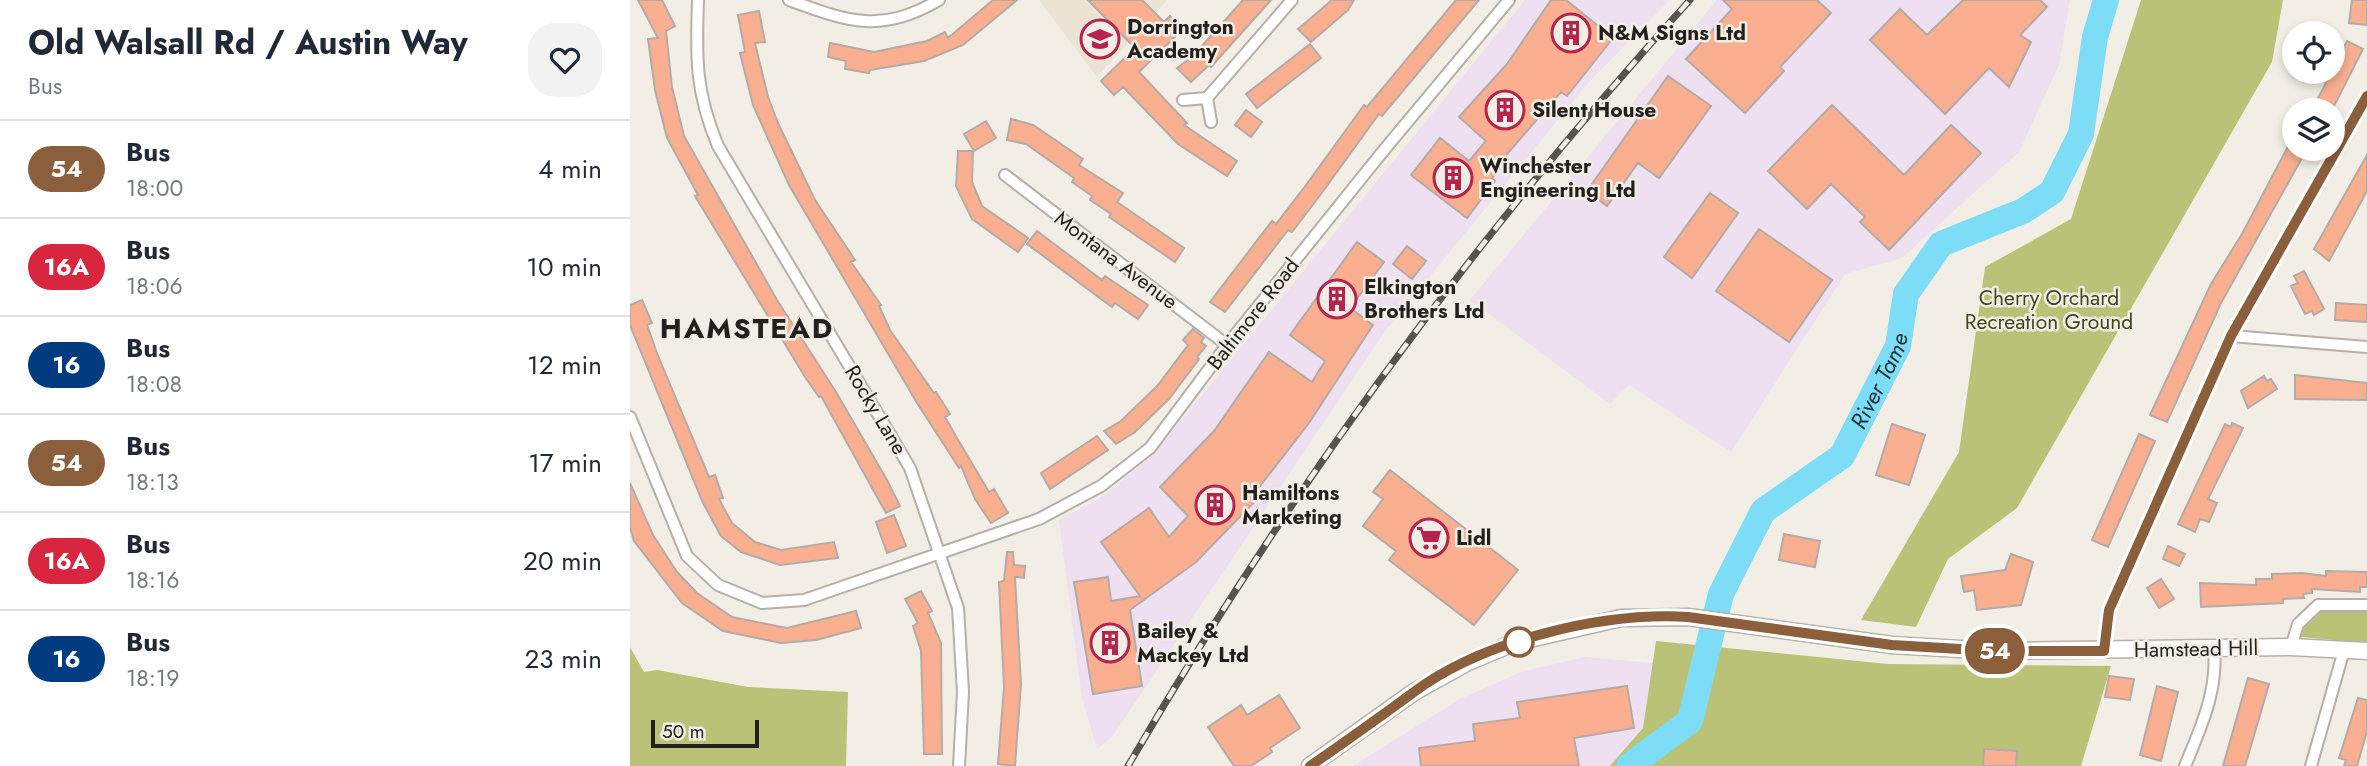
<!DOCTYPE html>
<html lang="en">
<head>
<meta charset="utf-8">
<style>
	:root { --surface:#fff; --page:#f2f2f3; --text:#1f2937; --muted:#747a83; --line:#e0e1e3 }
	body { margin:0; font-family:Jost,sans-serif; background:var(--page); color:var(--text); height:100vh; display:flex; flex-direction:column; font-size:26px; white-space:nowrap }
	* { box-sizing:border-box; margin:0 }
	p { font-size:23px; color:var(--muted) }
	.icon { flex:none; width:38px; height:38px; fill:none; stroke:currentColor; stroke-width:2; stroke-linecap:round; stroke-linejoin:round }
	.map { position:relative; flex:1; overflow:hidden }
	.sheet { display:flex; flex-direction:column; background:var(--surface); width:630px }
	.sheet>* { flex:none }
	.badge { padding:0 14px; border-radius:23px; font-size:24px; line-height:46px }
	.tools { position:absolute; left:1652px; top:21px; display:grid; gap:14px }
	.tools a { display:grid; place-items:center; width:63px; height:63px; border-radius:50%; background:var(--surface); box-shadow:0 4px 10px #0003; font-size:35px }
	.scale { position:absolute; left:21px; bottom:18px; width:108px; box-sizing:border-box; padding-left:7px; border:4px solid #22211d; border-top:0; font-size:19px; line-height:24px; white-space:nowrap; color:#22211d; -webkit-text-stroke:5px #f3eee5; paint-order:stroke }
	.map>.badge { position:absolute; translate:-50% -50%; box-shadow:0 0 0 4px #fff }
	.round { display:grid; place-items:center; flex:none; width:74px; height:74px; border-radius:28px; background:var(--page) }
	.summary { display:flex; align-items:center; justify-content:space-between; height:119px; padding:0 28px }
	h1 { font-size:33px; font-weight:700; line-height:52px }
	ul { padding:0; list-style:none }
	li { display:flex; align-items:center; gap:21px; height:98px; padding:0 28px; border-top:2px solid var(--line) }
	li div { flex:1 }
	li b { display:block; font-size:26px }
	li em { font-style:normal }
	li .badge { min-width:77px; font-weight:700; text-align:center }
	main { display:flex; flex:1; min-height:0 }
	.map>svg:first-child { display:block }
	.industrial { fill:#eedff1 }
	.built { fill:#ebe3d3 }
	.green { fill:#bac278 }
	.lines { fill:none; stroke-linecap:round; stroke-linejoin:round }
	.river { stroke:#7dddf7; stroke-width:26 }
	.building { fill:#faaf91; stroke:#b5aba6; stroke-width:2 }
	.minor-casing { stroke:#b5b1a8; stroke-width:14 }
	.secondary-casing { stroke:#b5b1a8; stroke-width:19 }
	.minor { stroke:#fff; stroke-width:10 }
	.secondary { stroke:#fff; stroke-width:16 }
	.rail-casing { stroke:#56544f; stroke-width:7 }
	.rail { stroke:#f3eee5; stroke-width:4.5; stroke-dasharray:13; stroke-linecap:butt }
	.line-casing { stroke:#fff; stroke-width:16 }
	.line { stroke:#8b5e3c; stroke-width:10 }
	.stop-dot { fill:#fff; stroke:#8b5e3c; stroke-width:3.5 }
	.labels { text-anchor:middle; stroke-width:5; stroke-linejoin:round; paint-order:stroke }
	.poi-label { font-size:21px; font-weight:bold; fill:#22211d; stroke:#f3eee5; text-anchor:start }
	.street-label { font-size:21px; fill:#22211d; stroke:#f3eee5 }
	.park-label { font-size:21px; fill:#42461e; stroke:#f3eee5 }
	.water-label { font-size:23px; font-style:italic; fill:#1c3339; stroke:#f3eee5 }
	.district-label { font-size:28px; font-weight:bold; letter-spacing:2px; fill:#22211d; stroke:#f3eee5 }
</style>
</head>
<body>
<main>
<section class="sheet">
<div class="summary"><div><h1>Old Walsall Rd / Austin Way</h1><p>Bus</p></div><a class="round"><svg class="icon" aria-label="heart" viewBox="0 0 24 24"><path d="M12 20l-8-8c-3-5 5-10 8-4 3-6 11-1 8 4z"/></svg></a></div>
<ul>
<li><span class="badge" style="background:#8b5e3c;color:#fff">54</span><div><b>Bus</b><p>18:00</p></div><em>4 min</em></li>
<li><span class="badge" style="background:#d7263d;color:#fff">16A</span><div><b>Bus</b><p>18:06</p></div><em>10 min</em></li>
<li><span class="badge" style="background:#003b80;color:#fff">16</span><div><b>Bus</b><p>18:08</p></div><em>12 min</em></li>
<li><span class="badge" style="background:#8b5e3c;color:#fff">54</span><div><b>Bus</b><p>18:13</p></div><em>17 min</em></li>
<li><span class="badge" style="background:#d7263d;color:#fff">16A</span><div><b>Bus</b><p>18:16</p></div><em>20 min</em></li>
<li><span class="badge" style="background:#003b80;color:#fff">16</span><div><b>Bus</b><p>18:19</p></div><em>23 min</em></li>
</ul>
</section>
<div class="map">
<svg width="1737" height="766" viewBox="0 0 1737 766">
	<rect width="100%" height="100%" fill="#f3eee5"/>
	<path class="industrial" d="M895 0H1040L959 82 756 330 482 737 467 749 452 698 429 520 473 496 523 455Z
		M1087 0H1440L1429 65 1389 152 1272 258 1215 274 1101 452 999 385 980 404 840 300Z
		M955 657 1023 663 1013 729 980 766H723L830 699 891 672Z"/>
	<path class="built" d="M409 0H537L467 77Z"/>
	<path class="green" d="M1511 0H1653L1642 62 1387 508 1318 559 1286 627 1231 620 1329 452 1355 267 1441 219Z
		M1688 608 1737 609V643L1671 637 1673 625Z
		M1026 641 1258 664 1481 666 1451 766H980L1013 728Z
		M0 647 14 672 27 670 118 687 218 692 216 766H0Z"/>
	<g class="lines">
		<path class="river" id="s1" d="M999 766 1060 721 1091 594 1133 511 1212 456 1268 346 1276 294 1311 244 1393 211 1422 192 1451 134 1465 37 1476 0"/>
	</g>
	<path class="building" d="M8 0H32L45 26 36 31 42 87 54 136 147 300 206 392 257 480 270 506 256 513 191 396 189 397 175 377 65 196 68 195 37 138 25 90 18 39 28 38Z
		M363 0H387L333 45 294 61 240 70 239 73 215 69 216 61 198 57 200 43 244 52 297 41 315 32 318 38Z
		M458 0H512L534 22 540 16 553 29 509 72 557 123 554 125 607 161 597 176 548 144 493 87 484 95 471 81 505 48Z
		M613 0H641L581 67 579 65 561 82 547 68 563 56Z
		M702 0H724L718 10 681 42 668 29Z
		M826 0H849L752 116 749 114 691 194 662 232 658 230 595 312 580 302 642 221 646 224 676 185 734 105 737 107Z
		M921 0H936L983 38 937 96 931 92 870 162 873 165 862 178 865 181 837 218 781 175 810 138 839 161 856 141 829 117 877 64Z
		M1093 0H1187L1201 13 1150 67 1154 71 1115 113 1056 59 1102 9Z
		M1333 0H1410L1417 7 1390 35 1401 42 1379 87 1359 68 1315 114 1240 40 1270 9 1297 35Z
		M1722 0H1737V25L1719 23Z
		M129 11 135 42 125 43 138 97 148 123 185 200 225 260 221 262 251 305 249 306 260 330 304 393 306 392 320 414 315 417 327 438 359 492 364 489 378 513 361 523 345 499 331 466 329 468 287 403 159 185 123 105 110 53 115 52 108 15Z
		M1717 41 1733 49 1702 110H1682Z
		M680 44 691 58 627 108 616 94Z
		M1038 76 1081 106 1029 178 1008 163 977 206 957 191Z
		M1202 105 1274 175 1321 125 1351 153 1259 250 1230 222 1235 217 1201 184 1177 209 1138 171Z
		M616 110 632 122 621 137 605 125Z
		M381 119 403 125 453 159 449 165 493 193 487 202 554 248 545 262 479 217 481 214 460 200 462 196 442 182 444 178 396 144 377 140Z
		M356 121 366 138 344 151 334 134Z
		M1664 135V149H1677L1591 303 1537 422 1520 415 1581 284 1612 234Z
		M328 151H343L342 182 352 206 398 238 388 252 342 219 326 186Z
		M1737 155V191L1699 261 1684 249Z
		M1080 193 1108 213 1062 278 1034 257Z
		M1129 229 1202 280 1159 342 1086 291Z
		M407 231 472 280 475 276 518 305 508 319 485 303 482 307 397 244Z
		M727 242 754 262 720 308 743 325 679 423 627 490 632 494 566 562 500 610 512 686 463 694 444 582 478 577 481 601 510 596 471 542 519 508 539 537 558 516 530 487 584 431 639 352 682 382 695 361 660 335Z
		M777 246 796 261 782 279 763 264Z
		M1674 271 1694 309 1684 315 1682 311 1675 314 1661 286 1668 283 1664 276Z
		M12 300 22 323 17 325 28 356 79 477 85 475 93 498 89 499 102 523 125 542 151 550 204 542 208 558 150 565 111 552 91 536 73 503 0 325V305Z
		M1706 303 1737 305V322L1705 320Z
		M563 329 574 338 571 342 576 346 567 357 569 359 539 399 505 432 486 444 474 431 491 421 528 385 558 345 553 340Z
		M1665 375 1737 383V400L1665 399Z
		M1634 376 1637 381 1641 379 1647 389 1618 408 1611 391Z
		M1602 423 1613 428 1578 499 1587 503 1579 522 1570 519 1565 532 1548 524 1595 424 1601 427Z
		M1262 424 1295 435 1279 485 1246 475Z
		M1509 434 1525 441 1478 547 1462 540Z
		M467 436 478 450 420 489 411 473Z
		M760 470 888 570 844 625 759 560 766 551 733 526 753 499 743 492Z
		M0 483 23 535 47 572 67 593 102 617 157 628 226 611 231 628 186 640 151 643 93 631 52 603 4 541 0 527Z
		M264 515 276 546 257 553 246 522Z
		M1154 534 1190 541 1185 567 1149 560Z
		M1538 546 1555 554 1549 566 1533 559Z
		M377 552H383L384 565 395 566 394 578 385 577 391 684 385 766 368 764 374 687 369 582 374 581Z
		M1381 554 1403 562 1391 605 1347 610 1344 590 1334 592 1331 576 1375 570Z
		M1696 571 1737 572V587H1730V592L1682 589V593L1673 594 1674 598 1653 599V603L1571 607 1570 583 1626 585V579H1642V574L1672 573 1696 576Z
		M1531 579 1544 599 1529 608 1517 588Z
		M291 591 302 611 298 613 311 643 312 754H294L291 651 283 626 288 623 275 599Z
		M1479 676 1504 679 1500 700 1475 697Z
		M1618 678 1639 684 1635 698 1615 766H1593Z
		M997 686 1004 728 944 738 949 766H791L789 748 845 741 843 724 890 718 887 702Z
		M1527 686 1548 692 1531 761 1510 755Z
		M649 695 670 728 640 748 642 752 621 766H604L578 727 611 705 617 715Z
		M1728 698 1737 700V731L1727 766H1714L1716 760 1709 758Z
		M1354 749 1387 751 1386 766H1353Z"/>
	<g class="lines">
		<defs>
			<path id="minor" d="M68 0C66 58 65 91 88 146L280 468 328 608 333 692 329 766
				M159 0C219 22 251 34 309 0
				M577 98 581 122
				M553 100 577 98 662 0
				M375 175 597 345
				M1601 336 1737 347
				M0 417 57 556 88 585 132 603 174 600 409 519 471 486 520 448 597 345 754 150 879 0
				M1661 647 1668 624 1688 605H1737
				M1474 651 1479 610 1601 336 1737 96
				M1555 766C1571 727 1588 691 1584 648
				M1681 766 1714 650"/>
			<path id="secondary" d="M680 766 784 692 838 662 886 642 991 618 1058 617 1262 645 1364 651 1661 647 1737 651"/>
		</defs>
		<use href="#minor" class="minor-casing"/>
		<use href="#secondary" class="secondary-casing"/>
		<use href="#minor" class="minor"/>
		<use href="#secondary" class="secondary"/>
		<defs>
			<path id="rail" d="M498 766C658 491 846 235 1060 0"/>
		</defs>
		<use href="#rail" class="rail-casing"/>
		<use href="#rail" class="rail"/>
	</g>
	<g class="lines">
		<defs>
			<path id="line" d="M680 766C715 742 750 717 784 692 854 640 973 612 1058 617L1262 645 1364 651H1474L1479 610 1601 336 1737 96"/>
		</defs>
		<use href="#line" class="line-casing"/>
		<use href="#line" class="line"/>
	</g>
	<defs>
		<symbol id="building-ring" viewBox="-11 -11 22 22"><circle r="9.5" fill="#f3eee5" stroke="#b6244c" stroke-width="1.5"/><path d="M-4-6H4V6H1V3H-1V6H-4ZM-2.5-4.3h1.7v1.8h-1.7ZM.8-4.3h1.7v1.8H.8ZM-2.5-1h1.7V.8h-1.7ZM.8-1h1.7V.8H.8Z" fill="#b6244c"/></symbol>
		<symbol id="school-ring" viewBox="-11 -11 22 22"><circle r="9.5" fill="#f3eee5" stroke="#b6244c" stroke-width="1.5"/><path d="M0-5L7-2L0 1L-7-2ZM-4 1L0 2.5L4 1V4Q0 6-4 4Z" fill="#b6244c"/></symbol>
		<symbol id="supermarket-ring" viewBox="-11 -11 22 22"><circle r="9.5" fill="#f3eee5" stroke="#b6244c" stroke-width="1.5"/><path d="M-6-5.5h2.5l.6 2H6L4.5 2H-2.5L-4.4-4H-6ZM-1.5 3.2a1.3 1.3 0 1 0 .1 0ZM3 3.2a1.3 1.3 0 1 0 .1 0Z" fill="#b6244c"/></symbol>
	</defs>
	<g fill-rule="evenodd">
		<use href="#building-ring" x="919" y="11" width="44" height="44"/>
		<use href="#school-ring" x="448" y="17" width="44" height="44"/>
		<use href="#building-ring" x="853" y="88" width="44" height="44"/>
		<use href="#building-ring" x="801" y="156" width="44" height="44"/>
		<use href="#building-ring" x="685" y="277" width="44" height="44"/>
		<use href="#building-ring" x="563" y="483" width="44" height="44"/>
		<use href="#supermarket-ring" x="777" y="516" width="44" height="44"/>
		<use href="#building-ring" x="458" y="621" width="44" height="44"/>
	</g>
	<circle class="stop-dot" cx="889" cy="642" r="14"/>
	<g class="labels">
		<g class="poi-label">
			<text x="497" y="34">Dorrington<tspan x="497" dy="24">Academy</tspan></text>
			<text x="968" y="40">N&amp;M Signs Ltd</text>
			<text x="902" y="117">Silent House</text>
			<text x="850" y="173">Winchester<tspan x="850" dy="24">Engineering Ltd</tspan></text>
			<text x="734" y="294">Elkington<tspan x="734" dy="24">Brothers Ltd</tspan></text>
			<text x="612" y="500">Hamiltons<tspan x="612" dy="24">Marketing</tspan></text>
			<text x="826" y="545">Lidl</text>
			<text x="507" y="638">Bailey &amp;<tspan x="507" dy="24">Mackey Ltd</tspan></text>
		</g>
		<g class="street-label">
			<text transform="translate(486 260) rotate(37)" y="7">Montana Avenue</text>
			<text transform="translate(623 314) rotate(-52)" y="7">Baltimore Road</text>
			<text transform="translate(246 410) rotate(59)" y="7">Rocky Lane</text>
			<text transform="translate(1566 649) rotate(-1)" y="7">Hamstead Hill</text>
		</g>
		<g class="park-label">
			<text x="1419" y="305">Cherry Orchard<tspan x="1419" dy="24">Recreation Ground</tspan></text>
		</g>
		<g class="water-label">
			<text dy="8" stroke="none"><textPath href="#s1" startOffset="480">River Tame</textPath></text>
		</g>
		<g class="district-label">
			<text x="117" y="338">HAMSTEAD</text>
		</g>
	</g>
</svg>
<div class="tools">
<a><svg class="icon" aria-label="locate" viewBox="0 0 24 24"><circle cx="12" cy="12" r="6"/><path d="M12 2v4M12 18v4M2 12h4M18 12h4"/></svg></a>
<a><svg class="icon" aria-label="layers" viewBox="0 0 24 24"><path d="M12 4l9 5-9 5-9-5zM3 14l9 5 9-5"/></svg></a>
</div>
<div class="scale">50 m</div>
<b class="badge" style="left:1365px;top:651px;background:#8b5e3c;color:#fff">54</b>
</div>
</main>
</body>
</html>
